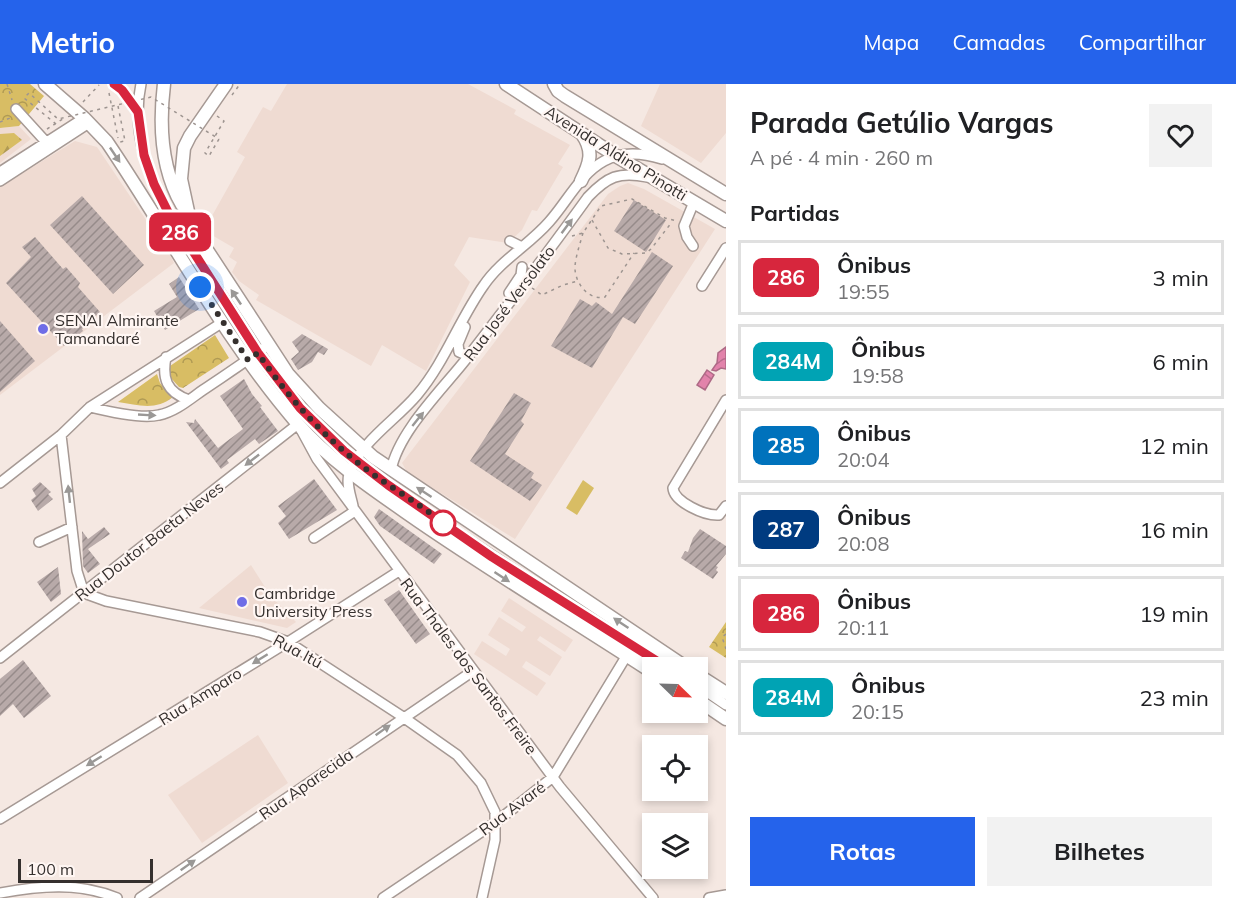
<!DOCTYPE html>
<html lang="pt">
<head>
<meta charset="utf-8">
<style>
	:root { --surface:#fff; --page:#f2f2f2; --text:#202124; --muted:#757577; --line:#e0e0e0; --accent:#2563eb }
	body { margin:0; font-family:Mulish,sans-serif; background:var(--page); color:var(--text); height:100vh; display:flex; flex-direction:column; font-size:22px; white-space:nowrap }
	* { box-sizing:border-box; margin:0 }
	p { font-size:20px; color:var(--muted) }
	.icon { flex:none; width:33px; height:33px; fill:none; stroke:currentColor; stroke-width:2; stroke-linecap:round; stroke-linejoin:round }
	.map { position:relative; flex:1; overflow:hidden }
	.side { display:flex; flex-direction:column; background:var(--surface); width:510px }
	.side>* { flex:none }
	.badge { padding:0 12px; border-radius:9px; font-size:21px; line-height:39px }
	.needle { width:39px; rotate:113deg }
	.fabs { position:absolute; left:642px; top:573px; display:grid; gap:12px }
	.fabs a { display:grid; place-items:center; width:66px; height:66px; border-radius:0px; background:var(--surface); box-shadow:0 3px 9px #0003; font-size:30px }
	.scale { position:absolute; left:18px; bottom:15px; width:135px; box-sizing:border-box; padding-left:6px; border:3px solid #35302e; border-top:0; font-size:16px; line-height:21px; white-space:nowrap; color:#35302e; -webkit-text-stroke:4px #fff6f3; paint-order:stroke }
	.you { position:absolute; width:30px; height:30px; margin:-15px; border:4px solid #fff; border-radius:50%; background:#1a73e8; box-shadow:0 0 0 9px #1a73e833 }
	.map>.badge { position:absolute; translate:-50% -50%; box-shadow:0 0 0 3px #fff }
	h2 { padding:0 24px; font-size:22px; line-height:54px }
	.round { display:grid; place-items:center; flex:none; width:63px; height:63px; border-radius:0px; background:var(--page) }
	.summary { display:flex; align-items:center; justify-content:space-between; height:102px; padding:0 24px }
	h1 { font-size:28px; font-weight:700; line-height:45px }
	.button { display:flex; gap:12px; margin-top:auto; padding:12px 24px }
	.button a { flex:1; height:69px; border-radius:0px; background:var(--accent); color:#fff; font-size:24px; font-weight:700; line-height:69px; text-align:center }
	.button a+a { background:var(--page); color:var(--text) }
	ul { padding:0; list-style:none }
	li { display:flex; align-items:center; gap:18px; height:75px; margin:0 12px 9px; padding:0 12px; border:3px solid var(--line); border-radius:0px }
	li div { flex:1 }
	li b { display:block; font-size:22px }
	li em { font-style:normal }
	li .badge { min-width:66px; font-weight:700; text-align:center }
	header { display:flex; align-items:center; gap:36px; box-sizing:border-box; height:84px; padding:0 30px; background:var(--accent); color:#fff }
	header strong { font-size:28px }
	nav { display:flex; gap:33px; margin-inline-start:auto; font-size:21px }
	main { display:flex; flex:1; min-height:0 }
	.map>svg:first-child { display:block }
	.built { fill:#efdbd2 }
	.forest { fill:url(#forest-firs) }
	.park { fill:url(#park-crowns) }
	.pitch { fill:#d8bd64 }
	.water { fill:url(#water-waves); stroke:#ae6a86; stroke-width:1.5 }
	.building { fill:url(#building-hatch) }
	.lines { fill:none; stroke-linecap:round; stroke-linejoin:round }
	.minor-casing { stroke:#a69994; stroke-width:12 }
	.major-casing { stroke:#a69994; stroke-width:15 }
	.path { stroke:#9d9490; stroke-width:1.5; stroke-dasharray:3 4.5; stroke-linecap:butt }
	.minor { stroke:#fff; stroke-width:9 }
	.major { stroke:#fff; stroke-width:12 }
	.path-bridge { stroke:#9d9490; stroke-width:1.5; stroke-dasharray:3 4.5; stroke-linecap:butt }
	.oneway { fill:#9a9896 }
	.line-casing { stroke:#fff; stroke-width:14 }
	.line { stroke:#d7263d; stroke-width:9 }
	.walk { stroke:#35302e; stroke-width:6; stroke-dasharray:0 10.8 }
	.poi-dot { fill:#6f6de7; stroke:#fff6f3; stroke-width:2 }
	.stop-dot { fill:#fff; stroke:#d7263d; stroke-width:3 }
	.labels { text-anchor:middle; stroke-width:4.5; stroke-linejoin:round; paint-order:stroke }
	.street-label { font-size:16px; fill:#35302e; stroke:#fff6f3 }
	.poi-label { font-size:16px; fill:#35302e; stroke:#fff6f3; text-anchor:start }
</style>
</head>
<body>
<header>
<strong>Metrio</strong>
<nav><a>Mapa</a><a>Camadas</a><a>Compartilhar</a></nav>
</header>
<main>
<div class="map">
<svg width="726" height="814" viewBox="0 0 726 814">
	<defs>
		<pattern id="forest-firs" width="22" height="20" patternUnits="userSpaceOnUse" patternTransform="scale(1.5)"><rect width="22" height="20" fill="#d8bd64"/><path d="M5 1l3.5 6h-7zM16 11l3.5 6h-7z" fill="#b09a53"/></pattern>
		<pattern id="park-crowns" width="20" height="18" patternUnits="userSpaceOnUse" patternTransform="scale(1.5)"><rect width="20" height="18" fill="#d8bd64"/><path d="M2 6a3 3 0 1 1 6 0M12 15a3 3 0 1 1 6 0" fill="none" stroke="#b09a53"/></pattern>
		<pattern id="water-waves" width="16" height="10" patternUnits="userSpaceOnUse" patternTransform="scale(1.5)"><rect width="16" height="10" fill="#e283ab"/><path d="M0 5q4-4 8 0t8 0" fill="none" stroke="#b86c8c"/></pattern>
		<pattern id="building-hatch" width="6" height="6" patternUnits="userSpaceOnUse" patternTransform="scale(1.5)"><rect width="6" height="6" fill="#b8aaa9"/><path d="M-1 1l2-2M0 6l6-6M5 7l2-2" fill="none" stroke="#968b8a"/></pattern>
	</defs>
	<rect width="100%" height="100%" fill="#f5e8e2"/>
	<path class="built" d="M287 0H468L516 26 514 30 570 61 558 80 563 83 537 127 532 126 522 146 508 159 469 153 454 181 470 198 426 287 382 261 371 282 256 216 259 211 239 197 232 188 237 178 229 173 234 164 210 150 214 142 208 139 245 73 237 68 263 23 271 27Z
		M660 0H726V49L701 79 641 42Z
		M19 42 31 55 0 79V44Z
		M75 57 97 63 171 173 174 179 0 311V103Z
		M628 99 644 105 715 145 515 455 407 388 402 379 608 110 620 102Z
		M251 481 270 511 296 538 287 544 199 524Z
		M509 514 573 556 565 568 540 552 537 556 562 573 550 592 526 577 522 583 546 599 537 612 474 570 482 557 506 572 510 565 488 551 499 533 522 548 526 543 501 527Z
		M258 651 288 699 202 759 168 711Z"/>
	<path class="forest" d="M14 49 22 56 0 72V50Z"/>
	<path class="park" d="M0 0H30L44 12 19 42 0 44Z
		M215 251 229 274 183 304 179 303 170 293V282Z
		M157 290 160 299 173 313C156 327 138 321 118 318Z
		M726 538V574L709 563Z"/>
	<path class="pitch" d="M583 396 594 404 577 431 566 424Z"/>
	<path class="water" d="M726 263V285L721 284 716 287 712 286 717 279 718 269Z
		M707 286 714 291 705 306 697 301Z"/>
	<path class="building" d="M82 112 144 181 113 210 50 141Z
		M634 116 666 136 646 168 614 147Z
		M35 153 63 185 66 183 80 199 78 203 100 228 82 245 83 247 64 262 6 199 31 173 22 163Z
		M652 168 673 182 635 240 623 233 592 284 551 262 580 215 592 222 596 218 612 230Z
		M179 193 199 225 165 246 154 227 177 213 169 200Z
		M0 237 35 277 0 308Z
		M302 250 328 265 324 271 318 268 312 278 298 286 291 275 299 268 292 258Z
		M244 295 252 310 262 322 260 323 278 347 259 360 255 355 227 376 229 379 221 385 186 338 194 339 195 335 218 364 243 345 220 312Z
		M514 309 531 319 521 337 524 340 505 370 534 389 531 394 542 401 530 417 470 377Z
		M314 395 337 426 289 455 278 439 286 432 278 422Z
		M40 398 51 408 48 410 53 415 38 427 31 416 36 412 32 405Z
		M379 425 442 470 434 480 380 442 374 433Z
		M104 443 110 450 88 465 100 480 88 489 83 482 82 447 88 455Z
		M700 445 726 462V470L716 482 718 483 716 486 718 488 713 495 681 474 685 467 688 468 693 454Z
		M58 483 61 510 51 518 37 498Z
		M399 506 430 550 416 560 384 516Z
		M23 576 51 612 24 634 13 620 0 632V595Z"/>
	<g class="lines">
		<defs>
			<path id="minor" d="M114 0 122 6 138 29
				M141 0C127 65 165 128 200 181 239 241 276 300 327 351 359 383 398 408 435 433 511 486 590 534 668 584
				M16 25 46 58
				M0 88 84 34
				M0 97 89 39
				M510 157 522 163
				M693 162 687 153 684 142 694 118
				M702 202 726 164
				M509 209 521 191 522 183
				M465 243 458 260 459 268 468 272
				M166 273C162 294 166 308 189 316
				M726 316 673 404C674 418 705 432 719 431L726 422
				M90 323C106 327 142 335 159 331 175 328 190 315 203 306 225 291 247 277 268 261
				M61 351 77 487 84 509 106 517 260 548 288 558 403 633 457 671 481 699 495 728V756L482 814
				M391 386C399 347 442 306 467 274 508 221 549 167 588 113 607 93 619 87 647 93
				M0 399 61 351 90 323 223 238
				M353 422C351 412 346 400 349 390 361 357 395 337 417 311 445 278 459 236 484 201 501 176 529 161 549 138 567 118 580 90 604 77 622 67 643 69 662 75
				M314 454 355 427
				M39 458 72 443
				M0 574 298 340 317 375 560 703 653 814
				M698 602 726 621
				M0 735 288 558 399 487
				M0 809C39 802 80 798 117 814
				M140 814 473 587
				M383 814 496 738 553 693 627 571
				M709 814 726 811"/>
			<path id="major" d="M45 0 84 34 107 58C170 151 223 253 297 339 332 379 377 408 420 438 496 490 575 538 652 588
				M164 0C159 41 161 85 182 121
				M226 0 190 52 184 64 181 95 189 132 205 163 288 290 319 324 373 373 687 584
				M506 0 616 72 726 137
				M554 0 558 7 565 12 726 110
				M581 97C590 79 594 67 582 50
				M698 591 726 609
				M698 616 726 635"/>
		</defs>
		<use href="#minor" class="minor-casing"/>
		<use href="#major" class="major-casing"/>
		<path class="path" d="M7 0 12 16
			M109 9 118 54
			M232 11 240 0
			M83 18 99 1
			M118 22 125 57 120 58
			M217 32 224 37 205 69 209 72 219 55
			M0 38 10 34
			M47 45 66 33
			M592 136 608 164 622 170 646 169 651 165 672 138
			M583 149C580 160 576 171 575 182 574 198 588 217 605 213L634 169
			M572 152 583 149 601 122 632 115 665 134 677 137
			M532 204 542 211 563 201 578 197
			M726 550 722 553 726 565"/>
		<use href="#minor" class="minor"/>
		<use href="#major" class="major"/>
		<path class="path-bridge" d="M56 40 24 14 29 9 58 35 151 13 219 55"/>
	</g>
	<defs><path id="oneway-solid" d="M-6-.8H1V-3.2L6.5 0L1 3.2V.8H-6Z" transform="scale(1.5)"/></defs>
	<g class="oneway">
		<use href="#oneway-solid" transform="translate(115 71) rotate(56)"/>
		<use href="#oneway-solid" transform="translate(567 142) rotate(-53)"/>
		<use href="#oneway-solid" transform="translate(236 213) rotate(-124)"/>
		<use href="#oneway-solid" transform="translate(147 331) rotate(3)"/>
		<use href="#oneway-solid" transform="translate(418 335) rotate(-51)"/>
		<use href="#oneway-solid" transform="translate(252 376) rotate(142)"/>
		<use href="#oneway-solid" transform="translate(424 408) rotate(-147)"/>
		<use href="#oneway-solid" transform="translate(69 410) rotate(-96)"/>
		<use href="#oneway-solid" transform="translate(502 493) rotate(33)"/>
		<use href="#oneway-solid" transform="translate(621 539) rotate(-146)"/>
		<use href="#oneway-solid" transform="translate(260 575) rotate(148)"/>
		<use href="#oneway-solid" transform="translate(383 646) rotate(-35)"/>
		<use href="#oneway-solid" transform="translate(94 677) rotate(148)"/>
		<use href="#oneway-solid" transform="translate(188 781) rotate(-35)"/>
	</g>
	<g class="lines">
		<defs>
			<path id="line" d="M114 0 122 6 138 28 144 71 154 100 168 128 258 269 300 324 344 367 388 401 492 473 668 584"/>
		</defs>
		<use href="#line" class="line-casing"/>
		<use href="#line" class="line"/>
		<path class="walk" d="M200 203 248 276 258 269C285 309 318 347 357 378 384 400 416 417 443 439"/>
	</g>
	<g class="poi-dot">
		<circle cx="43" cy="245" r="6"/>
		<circle cx="242" cy="518" r="6"/>
	</g>
	<circle class="stop-dot" cx="443" cy="439" r="12"/>
	<g class="labels">
		<g class="street-label">
			<text transform="translate(616 69) rotate(32)" y="6">Avenida Aldino Pinotti</text>
			<text transform="translate(509 219) rotate(-53)" y="6">Rua José Versolato</text>
			<text transform="translate(149 457) rotate(-38)" y="6">Rua Doutor Baeta Neves</text>
			<text transform="translate(298 567) rotate(28)" y="6">Rua Itú</text>
			<text transform="translate(469 582) rotate(53)" y="6">Rua Thales dos Santos Freire</text>
			<text transform="translate(200 612) rotate(-32)" y="6">Rua Amparo</text>
			<text transform="translate(306 700) rotate(-35)" y="6">Rua Aparecida</text>
			<text transform="translate(512 724) rotate(-37)" y="6">Rua Avaré</text>
		</g>
		<g class="poi-label">
			<text x="55" y="242">SENAI Almirante<tspan x="55" dy="18">Tamandaré</tspan></text>
			<text x="254" y="515">Cambridge<tspan x="254" dy="18">University Press</tspan></text>
		</g>
	</g>
</svg>
<div class="fabs">
<a><svg class="needle" viewBox="-14 -14 28 28"><path d="M0-13l5 13h-10z" fill="#e53935"/><path d="M0 13l5-13h-10z" fill="#757577"/></svg></a>
<a><svg class="icon" aria-label="locate" viewBox="0 0 24 24"><circle cx="12" cy="12" r="6"/><path d="M12 2v4M12 18v4M2 12h4M18 12h4"/></svg></a>
<a><svg class="icon" aria-label="layers" viewBox="0 0 24 24"><path d="M12 4l9 5-9 5-9-5zM3 14l9 5 9-5"/></svg></a>
</div>
<div class="scale">100 m</div>
<div class="you" style="left:200px;top:203px"></div>
<b class="badge" style="left:180px;top:148px;background:#d7263d;color:#fff">286</b>
</div>
<section class="side">
<div class="summary"><div><h1>Parada Getúlio Vargas</h1><p>A pé · 4 min · 260 m</p></div><a class="round"><svg class="icon" aria-label="heart" viewBox="0 0 24 24"><path d="M12 20l-8-8c-3-5 5-10 8-4 3-6 11-1 8 4z"/></svg></a></div>
<h2>Partidas</h2>
<ul>
<li><span class="badge" style="background:#d7263d;color:#fff">286</span><div><b>Ônibus</b><p>19:55</p></div><em>3 min</em></li>
<li><span class="badge" style="background:#00a3b4;color:#fff">284M</span><div><b>Ônibus</b><p>19:58</p></div><em>6 min</em></li>
<li><span class="badge" style="background:#0072bc;color:#fff">285</span><div><b>Ônibus</b><p>20:04</p></div><em>12 min</em></li>
<li><span class="badge" style="background:#003b80;color:#fff">287</span><div><b>Ônibus</b><p>20:08</p></div><em>16 min</em></li>
<li><span class="badge" style="background:#d7263d;color:#fff">286</span><div><b>Ônibus</b><p>20:11</p></div><em>19 min</em></li>
<li><span class="badge" style="background:#00a3b4;color:#fff">284M</span><div><b>Ônibus</b><p>20:15</p></div><em>23 min</em></li>
</ul>
<div class="button"><a>Rotas</a><a>Bilhetes</a></div>
</section>
</main>
</body>
</html>
